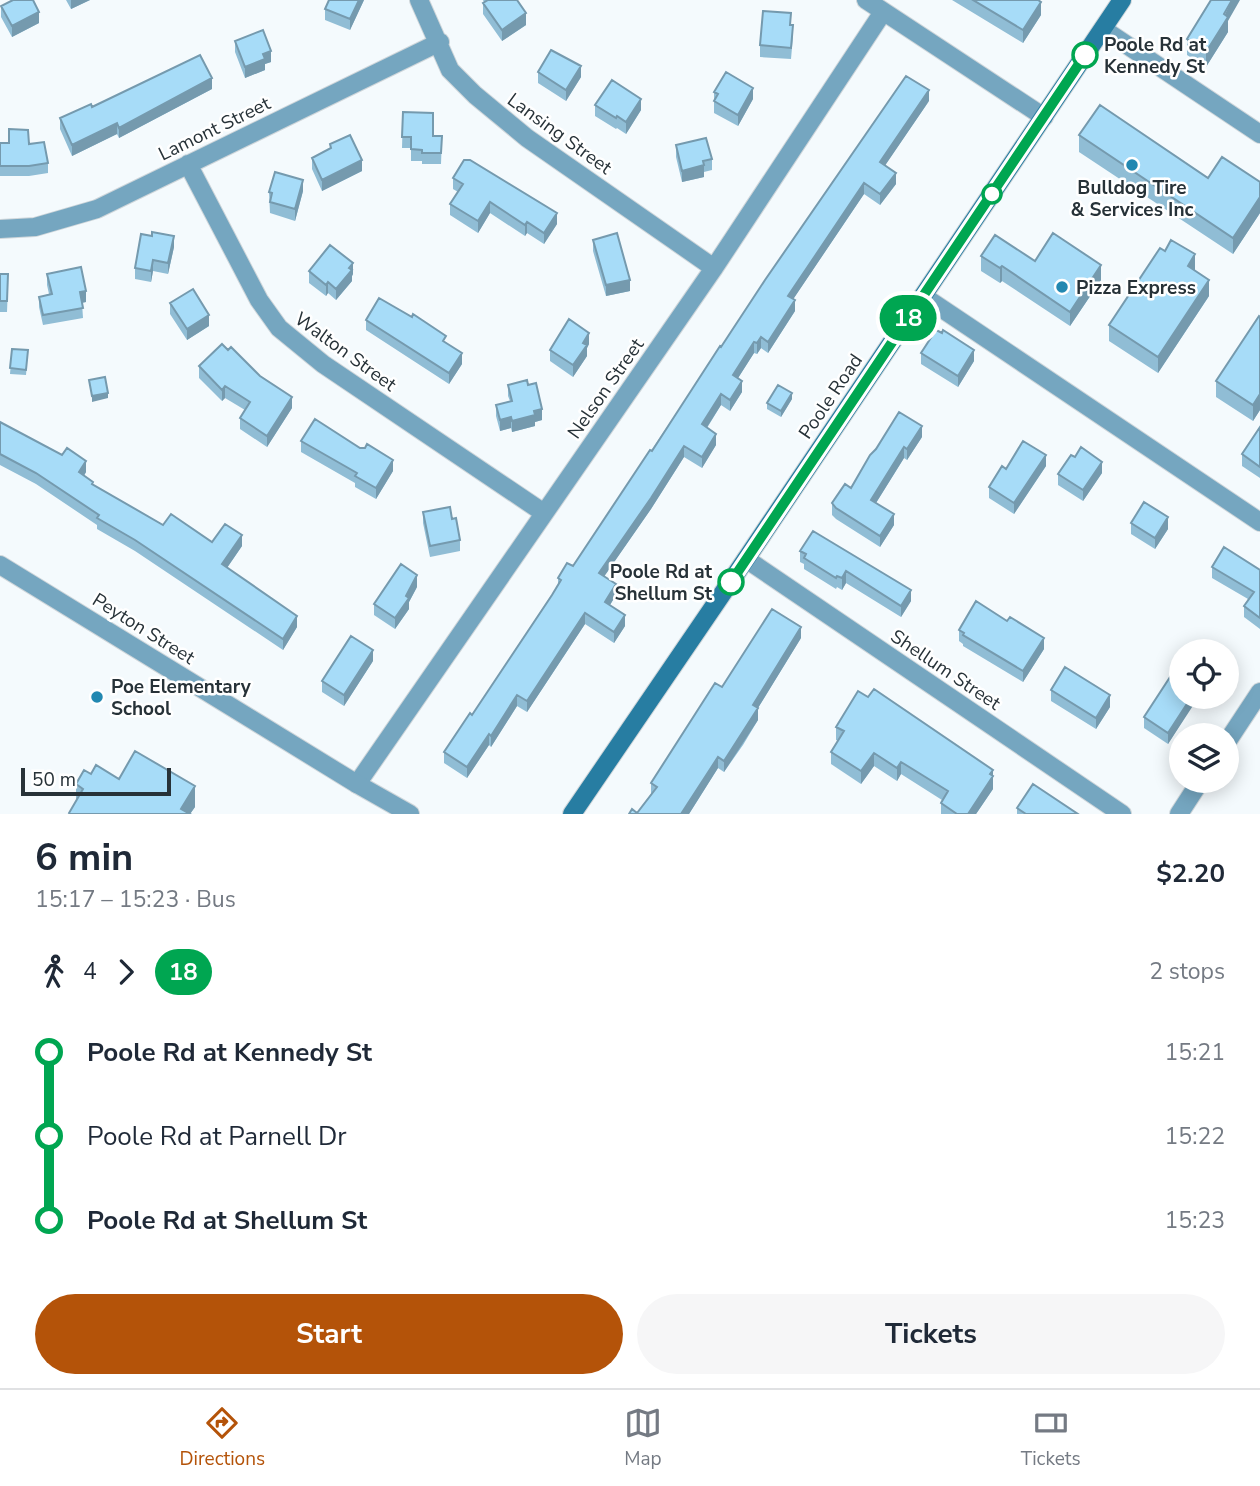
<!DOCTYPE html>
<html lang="en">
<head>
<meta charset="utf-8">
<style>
	:root { --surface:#fff; --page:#f6f6f7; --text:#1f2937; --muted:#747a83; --line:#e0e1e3; --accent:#b45309 }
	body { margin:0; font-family:"Nunito Sans",sans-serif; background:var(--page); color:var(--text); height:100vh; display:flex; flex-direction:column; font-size:26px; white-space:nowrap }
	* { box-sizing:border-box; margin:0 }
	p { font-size:23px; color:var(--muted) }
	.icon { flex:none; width:38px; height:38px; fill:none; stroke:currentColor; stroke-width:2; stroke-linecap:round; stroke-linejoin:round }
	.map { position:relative; height:814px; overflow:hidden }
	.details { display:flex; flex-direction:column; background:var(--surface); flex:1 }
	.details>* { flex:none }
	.badge { padding:0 14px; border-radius:23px; font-size:24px; line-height:46px }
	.buttons { position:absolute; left:1169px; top:639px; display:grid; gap:14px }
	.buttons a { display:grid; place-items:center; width:70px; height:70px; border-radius:50%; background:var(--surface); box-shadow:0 4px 18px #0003; font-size:35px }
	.scale { position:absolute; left:21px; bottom:18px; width:150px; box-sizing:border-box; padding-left:7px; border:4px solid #273238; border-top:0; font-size:19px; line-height:24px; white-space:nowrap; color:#273238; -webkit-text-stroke:5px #fff; paint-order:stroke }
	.map>.badge { position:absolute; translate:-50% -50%; box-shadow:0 0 0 4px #fff }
	.legs { display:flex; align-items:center; gap:10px; height:77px; padding:0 35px; font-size:23px }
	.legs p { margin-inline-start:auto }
	.headline { display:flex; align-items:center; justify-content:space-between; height:119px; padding:0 35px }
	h1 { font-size:38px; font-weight:700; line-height:52px }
	.button { display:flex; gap:14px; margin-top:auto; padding:14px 35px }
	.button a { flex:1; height:80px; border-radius:42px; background:var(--accent); color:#fff; font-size:28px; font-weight:700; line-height:80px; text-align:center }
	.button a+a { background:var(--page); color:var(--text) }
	ul { padding:0 35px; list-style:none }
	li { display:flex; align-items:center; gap:24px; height:84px; font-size:26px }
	li i { display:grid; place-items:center; width:10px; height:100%; margin:0 9px; background:currentColor }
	li i::after { content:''; width:18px; height:18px; margin:-9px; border:5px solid; border-radius:50%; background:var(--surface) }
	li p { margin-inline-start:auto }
	li:first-child i { background:linear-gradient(#0000 50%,currentColor 0) }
	li:last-child i { background:linear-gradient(currentColor 50%,#0000 0) }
	.menu { display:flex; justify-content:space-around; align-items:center; height:98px; border-top:2px solid var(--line); background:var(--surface); font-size:19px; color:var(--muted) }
	.menu a { display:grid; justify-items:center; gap:4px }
	.menu .current { color:var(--accent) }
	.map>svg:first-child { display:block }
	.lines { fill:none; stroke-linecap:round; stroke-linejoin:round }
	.minor-casing { stroke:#cfd6da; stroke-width:20 }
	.tertiary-casing { stroke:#cfd6da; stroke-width:20 }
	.secondary-casing { stroke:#cfd6da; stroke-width:20 }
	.minor { stroke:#75a6c0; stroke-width:18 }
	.tertiary { stroke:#75a6c0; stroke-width:18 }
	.secondary { stroke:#277da2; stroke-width:18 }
	.wall { fill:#90bdd5 }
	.shaded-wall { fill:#759aae }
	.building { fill:#a7dcf8; stroke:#759aae; stroke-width:2 }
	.line-1-casing { stroke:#fff; stroke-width:16 }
	.line-1 { stroke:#00a651; stroke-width:10 }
	.stop-1-dot { fill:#fff; stroke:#00a651; stroke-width:3.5 }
	.poi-dot { fill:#2288b1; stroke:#fff; stroke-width:2.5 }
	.labels { text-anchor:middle; stroke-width:5; stroke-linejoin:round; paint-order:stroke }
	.stop-label { font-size:19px; font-weight:bold; fill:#273238; stroke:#fff; text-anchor:start }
	.street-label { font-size:19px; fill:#273238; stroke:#fff }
	.poi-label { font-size:19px; font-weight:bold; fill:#273238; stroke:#fff; text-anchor:start }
</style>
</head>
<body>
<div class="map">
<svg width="1260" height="814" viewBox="0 0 1260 814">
	<rect width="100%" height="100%" fill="#f4fafd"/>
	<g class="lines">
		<defs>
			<path id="minor" d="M419 0 450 70 475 95 527 138 714 268
				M866 0 1044 117
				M1103 29 1260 134
				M188 164 259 300 279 328 323 364 544 513
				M0 229 35 227 97 209 440 42
				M923 296 1260 522
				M746 559 1122 814
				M1227 742 1260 692
				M357 784 714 268 883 12
				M1179 814 1201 780"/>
			<path id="tertiary" d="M0 565 357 784 410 814"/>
			<path id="secondary" d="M572 814 746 559 1122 0"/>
		</defs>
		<use href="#minor" class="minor-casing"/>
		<use href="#tertiary" class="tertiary-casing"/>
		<use href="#secondary" class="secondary-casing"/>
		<use href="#minor" class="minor"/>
		<use href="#tertiary" class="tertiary"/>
		<use href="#secondary" class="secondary"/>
	</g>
	<path class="wall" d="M66 0H90L71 9Z
		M364 0 350 30 325 20V9Z
		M483 0H517L526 25 502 41 483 14V3L484 2Z
		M952 0H1038L1041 15 1023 43Z
		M1 6 39 23 12 37 1 17Z
		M1228 21V32L1206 67 1187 55V39Z
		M791 25 793 36 791 59 760 57V45Z
		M235 41 271 62 265 64V70L245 78 235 52Z
		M538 72 581 77 566 101 538 83Z
		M212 89 119 138 117 134 72 156 60 129V118L92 107Z
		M714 92 753 99 738 126 714 113Z
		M929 101 885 165 896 184 880 205 864 194 793 299 795 311 768 353 761 348 757 354 754 353 738 378 742 392 730 411 721 405 707 428 716 445 702 468 684 457 651 509 604 576 616 595 610 605 625 626 614 643 585 624 527 712 517 706 491 747 489 745 467 778 444 763V752L472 715 558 585V578L573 566 721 347Z
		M595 105 641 110 626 134 617 128 616 129 595 116Z
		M403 112 433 136H442L441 164H422V161H411V148H402Z
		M1079 135 1208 178 1260 182V213L1233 254 1079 152Z
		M0 143 29 144 48 163V173L29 176H0Z
		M330 144 362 171 322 191 312 169V158L330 149Z
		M676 145 712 159V170L704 172V177L682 182 676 157Z
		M453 178 557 224 544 244 527 233 525 236 490 213 478 233 450 215V204L458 192 453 189Z
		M303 191 295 221 270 213 269 192Z
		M152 236 174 247 168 274 153 271 151 282 135 279V268Z
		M593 240 630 291 606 296 593 251Z
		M981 256 1101 280 1070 326 1002 281 1000 283 981 271Z
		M309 271 353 274 352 276V281L336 300 328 293 326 296 309 283Z
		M1194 271 1209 296 1158 373 1109 341V325Z
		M0 274 8 285 7 312H0Z
		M47 274 86 302 82 303 83 318 43 325 39 307V297L49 294 47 285Z
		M170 303 209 326 187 340 170 314Z
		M1260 317V410L1253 421 1216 397V381Z
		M366 320 446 342 462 364 449 384 366 330Z
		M589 344 587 348V356L573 377 550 361V350Z
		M12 349 28 350 26 375 10 374Z
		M921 353 974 361 958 387 921 364Z
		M199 366 292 408 267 447 240 429V418L245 410 225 398 222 401 199 378Z
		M508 385H528L542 420 535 422V426L512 432 511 428 500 431 496 416V405L510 401 508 396Z
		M792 399 781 417 767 409V403Z
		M0 422 86 472 84 476 93 485 163 525 212 542 242 546 227 568 297 627 283 650 135 551 97 529V525L36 484 0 465Z
		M1260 427V478L1242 466V454Z
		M922 437 907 460 904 458 876 503 894 525 880 547 836 519 832 515V503L851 488 870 455Z
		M301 441 360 448 393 471 376 499 355 487V483L301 452Z
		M1075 457 1102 473 1083 501 1058 485V474Z
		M1046 466 1014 514 989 498V487L1006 469Z
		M423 512 460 540V551L430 557 423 523Z
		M1131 523 1168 529 1155 549 1131 534Z
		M800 551 911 601 901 617 846 583 842 590 837 587 836 589 804 569V564L800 562Z
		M1212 567 1260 570V629L1244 617V606L1248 599 1212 578Z
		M417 587 409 602V609L395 629 374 615V604Z
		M1007 621 1044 649 1023 682 963 646V644L959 641V630Z
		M801 638 758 708V720L743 745 724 772 718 768 689 814H629L637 813 651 794V783L722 687Z
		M373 661 344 706 322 692V681Z
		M1051 690 1110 707 1096 729 1051 701Z
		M1198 696 1168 744 1144 728V717Z
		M836 727 993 770V789L976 814H941V803L942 800 901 774 897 781 874 766 861 784 831 764V752L838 741 836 740Z
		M91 774 119 779 195 807 190 814H69L76 801V784Z
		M1017 808 1078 814H1017Z"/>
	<path class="shaded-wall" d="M71 0H90L71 9Z
		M359 0H364L350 30V19Z
		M1232 0H1240L1228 21V32L1206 67V52Z
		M1041 2V15L1023 43V30Z
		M39 12V23L12 37V26Z
		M526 13V25L502 41V30Z
		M271 51V62L265 64V70L245 78V67L263 54Z
		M581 66V77L566 101V90Z
		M212 78V89L119 138V128Z
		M753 88V99L738 126V115Z
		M929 90V101L880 173V162Z
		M641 99V110L626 134V122Z
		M117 123V134L72 156V145Z
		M362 160V171L322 191V180Z
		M704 165V177L682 182V171Z
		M896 173V184L880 205V194Z
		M303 180V191L295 221V209Z
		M864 183V194L788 307V296Z
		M1260 197V213L1233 254V238Z
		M490 202V213L478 233V221Z
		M557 213V224L544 244V233Z
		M527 222V233L525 236V225Z
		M174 236V247L168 274V263Z
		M1195 254V270L1188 282V266Z
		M153 260V271L151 282V271Z
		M353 263V274L352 276V281L336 300V289Z
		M1101 265V280L1070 326V312Z
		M1002 266V281L1000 283V268Z
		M630 280V291L606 296V285Z
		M1209 280V296L1158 373V357Z
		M328 282V293L326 296V285Z
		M86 291V302L80 303V292Z
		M795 300V311L768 353V342Z
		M209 315V326L187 340V329Z
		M589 333V344L587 348V356L573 377V365L583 343Z
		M761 337V348L757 354V343Z
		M754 342V353L733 386V375Z
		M974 350V361L958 387V376Z
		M462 353V364L449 384V373Z
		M742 381V392L730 411V400Z
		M225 386V398L222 401V390Z
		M108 393V398L92 402V396Z
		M792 393V399L781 417V411Z
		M721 394V405L702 435V424Z
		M1260 394V410L1253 421V405Z
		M292 397V408L267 447V436Z
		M542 409V420L535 422V426L512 432V421L534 411Z
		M511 417V428L500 431V420Z
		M922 426V437L907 460V449Z
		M716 434V445L702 468V457Z
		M684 446V457L651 509 599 584V573Z
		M904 447V458L871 511V500Z
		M1046 455V466L1014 514V503Z
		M393 460V471L376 499V488Z
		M86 461V472L79 483V472Z
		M1102 462V473L1083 501V490Z
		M894 514V525L880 547V536Z
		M1168 517V529L1155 549V538Z
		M242 535V546L222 575V564Z
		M846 571V583L842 590V578Z
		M417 575V587L409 602V609L395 629V618Z
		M616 584V595L605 613V602Z
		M911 590V601L901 617V606Z
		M585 613V624L527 712V701Z
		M625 615V626L614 643V632Z
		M297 616V627L283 650V639Z
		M801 627V638L753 716V705Z
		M1044 638V649L1023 682V671Z
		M373 650V661L344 706V695Z
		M517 695V706L491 747V736Z
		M1110 695V707L1096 729V718Z
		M1192 696H1198V698L1168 744V733Z
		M758 708V720L724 772V761Z
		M489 734V745L467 778V767Z
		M874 753V766L861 784V771Z
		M718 757V768L689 814H681Z
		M901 762V774L897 781V768Z
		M993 770V789L976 814H968Z
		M195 786V807L190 814 181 809Z"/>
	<path class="building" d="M13 0H33L39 12 12 26 1 6Z
		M329 0H359L350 19 325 9Z
		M488 0H517L526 13 502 30 483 3Z
		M973 0H1038L1041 2 1023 30Z
		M1211 0H1232L1224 14 1228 17 1206 52 1187 39Z
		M763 11 791 13 790 25H793L791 48 760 45Z
		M263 30 271 51 263 54 265 59 245 67 235 41Z
		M551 50 581 66 566 90 538 72Z
		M200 55 212 78 119 128 117 123 72 145 60 118 91 104 92 107Z
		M726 72 753 88 738 115 714 101 718 94 714 92Z
		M906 76 929 90 880 162 896 173 880 194 864 183 788 296 795 300 768 342 761 337 757 343 754 342 733 375 742 381 730 400 721 394 702 424 716 434 702 457 684 446 651 498 599 573 616 584 605 602 625 615 614 632 585 613 527 701 517 695 491 736 489 734 467 767 444 752 470 713 472 715 552 595 561 580 558 578 567 563 573 566 650 450 652 451 720 346 721 347 765 280Z
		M612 80 641 99 626 122 617 116 616 118 595 105Z
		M1100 105 1208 178 1222 157 1260 182V197L1233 238 1079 135Z
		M403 112 433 113V136H442L441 153H422V150L411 149V137H402Z
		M9 129 28 130 29 144 44 142 48 163 29 166H0V143H9Z
		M350 135 362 160 322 180 312 158 331 148 330 144Z
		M706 138 712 159 703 161 704 165 682 171 676 145Z
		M464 160H470L557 213 544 233 527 222 525 225 490 202 478 221 450 204 463 184 453 178Z
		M275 172 303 180 295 209 270 202 272 193 269 192Z
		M152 232 174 236 168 263 153 260 151 271 135 268 141 234 152 236Z
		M617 233 630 280 606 285 593 240Z
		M1053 233 1101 265 1070 312 1002 266 1000 268 981 256 995 235 1035 261Z
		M1171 240 1195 254 1188 266 1209 280 1158 357 1109 325 1160 248 1165 251Z
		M330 245 353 263 349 268 352 270 336 289 328 282 326 285 309 271Z
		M81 267 86 291 80 292 83 308 43 315 39 297 52 294 47 274Z
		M0 274H8L7 301H0Z
		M193 289 209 315 187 329 170 303Z
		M379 298 412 317 413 314 446 336 443 341 462 353 449 373 366 320Z
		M1259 316 1260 317V394L1253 405 1216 381Z
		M569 319 589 333 583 343 587 345 573 365 550 350Z
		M936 330 942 333 943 330 974 350 958 376 921 353Z
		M222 344 228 350 231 347 260 376 292 397 267 436 240 418 250 402 225 386 222 390 199 366Z
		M12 349 28 350 26 370 10 368Z
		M105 377 108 393 92 396 89 380Z
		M527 380 528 385 536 383 542 409 534 411 535 415 512 421 511 417 500 420 496 405 512 401 508 385Z
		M778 385 792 393 781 411 767 403Z
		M899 412 922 426 907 449 904 447 871 500 894 514 880 536 836 508 832 503 845 484 851 488 870 455 876 449Z
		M315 419 360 448H365L367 444 393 460 376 488 355 476 357 473 301 441Z
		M0 422 62 455 67 448 86 461 79 472 93 482 92 484 163 525 171 514 212 542 225 524 242 535 222 564 297 616 283 639 135 540 97 518 99 515 36 473 0 454Z
		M1260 427V467L1242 454Z
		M1023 441 1046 455 1014 503 989 487 1002 466 1006 469Z
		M1081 447 1102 462 1083 490 1058 474 1071 455 1075 457Z
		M1144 502 1168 517 1155 538 1131 523Z
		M450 507 452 519 456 518 460 540 430 546 423 512Z
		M813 531 911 590 901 606 846 571 842 578 837 576 836 578 804 558 806 554 800 551Z
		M1224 547 1260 570V618L1244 606 1254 592 1212 567Z
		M401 564 417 575 406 596 409 598 395 618 374 604Z
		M976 601 1007 621 1010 617 1044 638 1023 671 963 635 964 633 959 630Z
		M772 609 801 627 753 705 758 708 724 761 718 757 681 814H629L632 809 637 813 657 787 651 783 715 683 722 687Z
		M351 636 373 650 344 695 322 681Z
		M1065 667 1110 695 1096 718 1051 690Z
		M1174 671 1181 676V696H1192L1168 733 1144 717Z
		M874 689 993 770 990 774 993 776 968 814H957L941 803 948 791 901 762 897 768 874 753 861 771 831 752 844 731 836 727 858 691 868 697Z
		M135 751 195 786 181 809 190 814H70L69 813 83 789 76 784 84 770 91 774 96 765 119 779Z
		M1033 784 1078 814H1026L1017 808Z"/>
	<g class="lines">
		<defs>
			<path id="line-1" d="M731 582 1085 55"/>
		</defs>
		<use href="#line-1" class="line-1-casing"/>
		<use href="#line-1" class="line-1"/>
	</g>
	<g class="stop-1-dot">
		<circle cx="1085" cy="55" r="12"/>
		<circle cx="992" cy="194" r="9"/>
		<circle cx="731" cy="582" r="12"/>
	</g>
	<g class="poi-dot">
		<circle cx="1132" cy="165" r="7"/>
		<circle cx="1062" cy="287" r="7"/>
		<circle cx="97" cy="697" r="7"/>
	</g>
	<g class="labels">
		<g class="stop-label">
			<text x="1104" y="51">Poole Rd at<tspan x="1104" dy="22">Kennedy St</tspan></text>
			<text x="712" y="578" text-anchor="end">Poole Rd at<tspan x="712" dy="22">Shellum St</tspan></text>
		</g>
		<g class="street-label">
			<text transform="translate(214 128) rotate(-26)" y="7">Lamont Street</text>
			<text transform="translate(560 133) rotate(36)" y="7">Lansing Street</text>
			<text transform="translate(346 351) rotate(36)" y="7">Walton Street</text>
			<text transform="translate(605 388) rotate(-55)" y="7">Nelson Street</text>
			<text transform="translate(830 396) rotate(-56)" y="7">Poole Road</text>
			<text transform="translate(144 628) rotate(32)" y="7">Peyton Street</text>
			<text transform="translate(946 669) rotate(34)" y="7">Shellum Street</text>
		</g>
		<g class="poi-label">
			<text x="1132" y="194" text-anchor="middle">Bulldog Tire<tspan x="1132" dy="22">&amp; Services Inc</tspan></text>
			<text x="1076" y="294">Pizza Express</text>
			<text x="111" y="693">Poe Elementary<tspan x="111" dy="22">School</tspan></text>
		</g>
	</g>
</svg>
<div class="buttons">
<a><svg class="icon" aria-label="locate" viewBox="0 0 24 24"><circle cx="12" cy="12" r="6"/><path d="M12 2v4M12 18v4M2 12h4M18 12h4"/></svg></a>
<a><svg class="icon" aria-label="layers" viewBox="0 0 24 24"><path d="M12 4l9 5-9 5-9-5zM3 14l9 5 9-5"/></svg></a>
</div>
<div class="scale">50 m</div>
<b class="badge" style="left:908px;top:318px;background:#00a651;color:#fff">18</b>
</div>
<section class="details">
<div class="headline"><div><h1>6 min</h1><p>15:17 – 15:23 · Bus</p></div><b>$2.20</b></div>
<div class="legs"><svg class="icon" aria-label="walk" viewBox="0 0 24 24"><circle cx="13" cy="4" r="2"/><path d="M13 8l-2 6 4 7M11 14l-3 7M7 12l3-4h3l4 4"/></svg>4<svg class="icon" aria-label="forward" viewBox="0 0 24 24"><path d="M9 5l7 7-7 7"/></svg><b class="badge" style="background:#00a651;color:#fff">18</b><p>2 stops</p></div>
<ul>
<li><i style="color:#00a651"></i><b>Poole Rd at Kennedy St</b><p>15:21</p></li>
<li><i style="color:#00a651"></i><span>Poole Rd at Parnell Dr</span><p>15:22</p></li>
<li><i style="color:#00a651"></i><b>Poole Rd at Shellum St</b><p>15:23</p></li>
</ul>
<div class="button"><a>Start</a><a>Tickets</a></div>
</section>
<nav class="menu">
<a class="current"><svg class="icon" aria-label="directions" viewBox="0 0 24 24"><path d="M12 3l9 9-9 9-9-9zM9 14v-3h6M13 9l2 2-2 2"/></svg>Directions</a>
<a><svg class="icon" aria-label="map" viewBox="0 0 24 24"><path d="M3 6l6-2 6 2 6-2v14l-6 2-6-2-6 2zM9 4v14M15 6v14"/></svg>Map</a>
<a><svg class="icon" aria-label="tickets" viewBox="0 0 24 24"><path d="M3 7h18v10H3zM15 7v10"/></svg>Tickets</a>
</nav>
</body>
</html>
